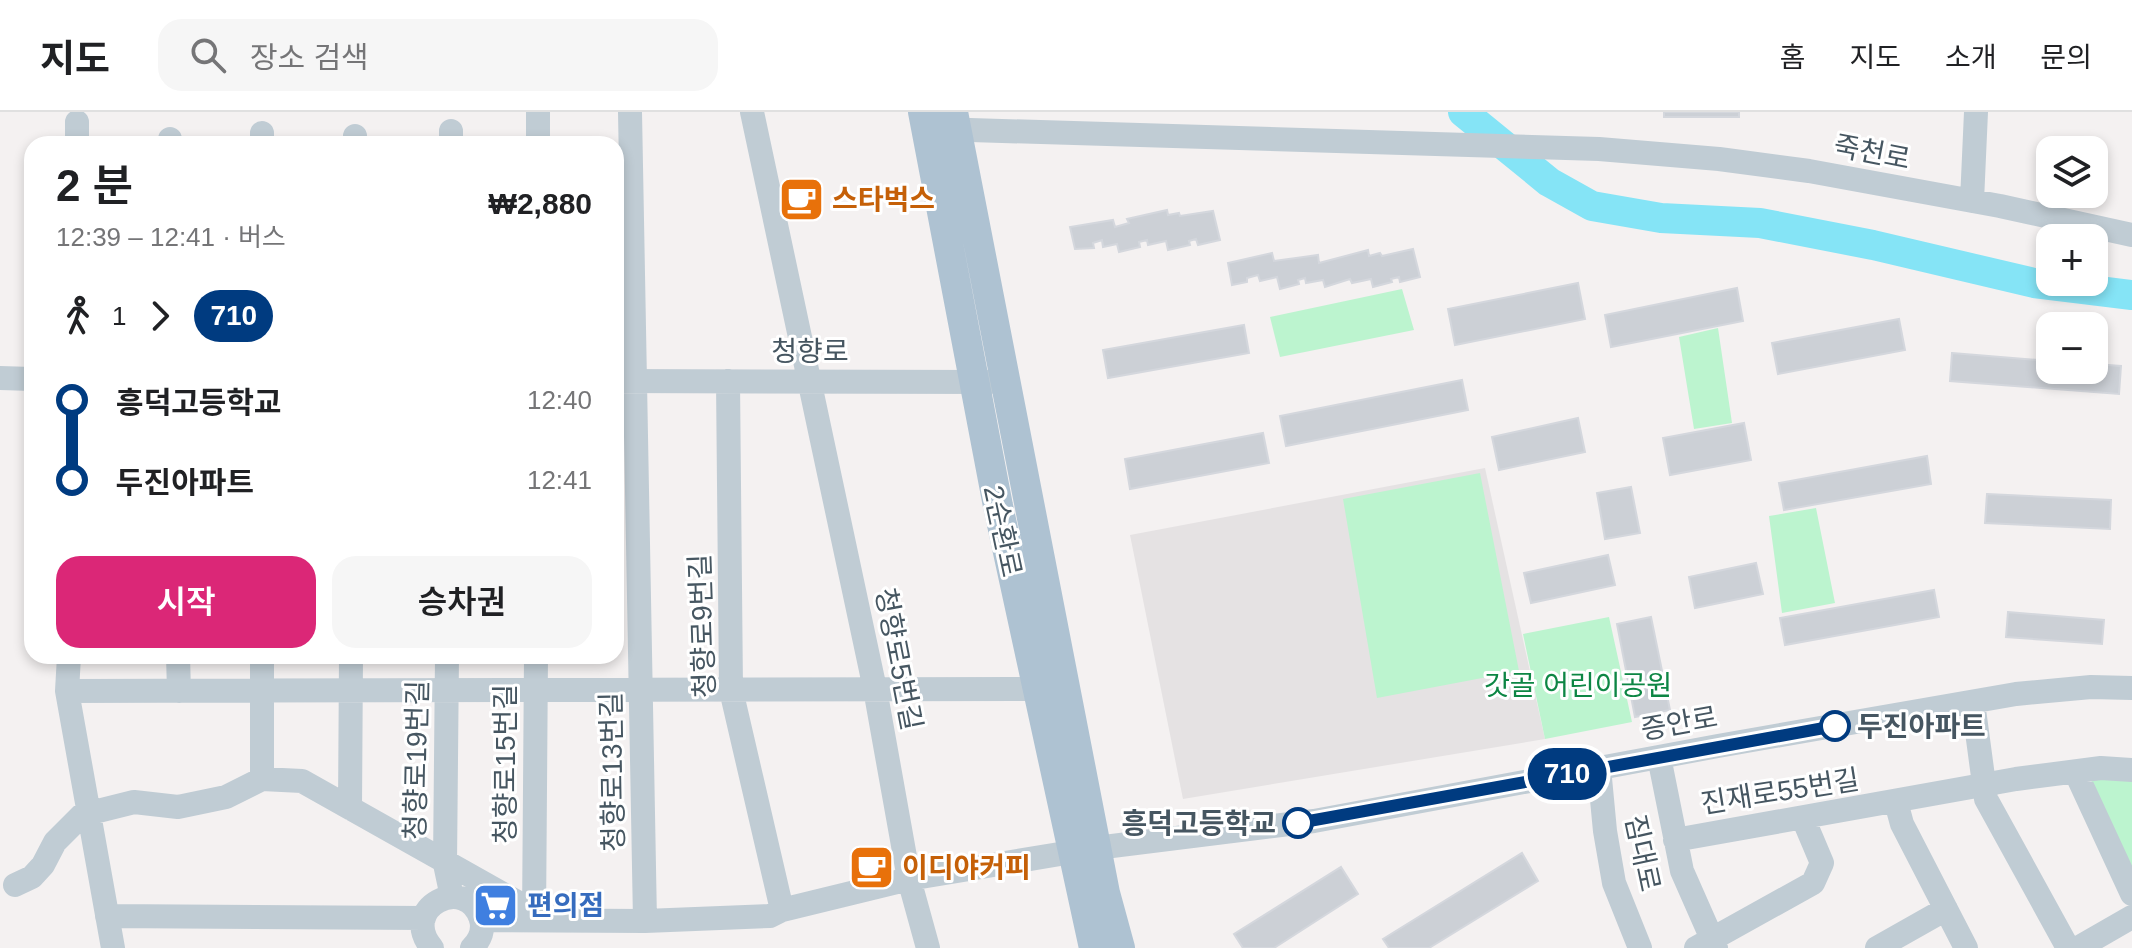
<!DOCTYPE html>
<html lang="ko">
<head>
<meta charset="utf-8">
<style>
	:root { --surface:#fff; --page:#f6f6f6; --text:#202124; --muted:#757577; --line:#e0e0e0; --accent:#db2777 }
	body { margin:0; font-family:Helvetica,"Noto Sans KR",sans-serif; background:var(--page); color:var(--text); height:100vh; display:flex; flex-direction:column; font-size:30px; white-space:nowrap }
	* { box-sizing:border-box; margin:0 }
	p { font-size:26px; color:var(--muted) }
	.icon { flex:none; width:44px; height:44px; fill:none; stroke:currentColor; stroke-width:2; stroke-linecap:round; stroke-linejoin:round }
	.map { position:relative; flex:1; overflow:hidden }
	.sheet { position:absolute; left:24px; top:24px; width:600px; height:528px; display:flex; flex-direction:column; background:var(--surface); border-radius:24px; box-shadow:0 4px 12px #0003 }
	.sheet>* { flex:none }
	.badge { padding:0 16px; border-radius:26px; font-size:28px; line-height:52px }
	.fabs { position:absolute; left:2036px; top:24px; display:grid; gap:16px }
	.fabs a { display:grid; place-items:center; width:72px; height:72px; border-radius:16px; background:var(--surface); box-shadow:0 4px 12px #0003; font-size:40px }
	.map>.badge { position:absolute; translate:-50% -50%; box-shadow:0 0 0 4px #fff }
	.legs { display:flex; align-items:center; gap:12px; height:88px; padding:0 32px; font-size:26px }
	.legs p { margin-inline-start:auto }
	.overview { display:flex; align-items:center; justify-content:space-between; height:136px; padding:0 32px }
	h1 { font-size:44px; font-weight:600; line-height:60px }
	.primary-button { display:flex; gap:16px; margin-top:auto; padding:16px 32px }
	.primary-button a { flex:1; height:92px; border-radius:24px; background:var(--accent); color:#fff; font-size:32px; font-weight:600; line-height:92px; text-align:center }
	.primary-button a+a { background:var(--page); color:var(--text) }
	ul { padding:0 32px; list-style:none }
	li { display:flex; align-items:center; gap:28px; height:80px; font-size:30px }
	li i { display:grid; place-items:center; width:12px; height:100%; margin:0 10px; background:currentColor }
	li i::after { content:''; width:20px; height:20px; margin:-10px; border:6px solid; border-radius:50%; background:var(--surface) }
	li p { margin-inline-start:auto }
	li:first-child i { background:linear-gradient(#0000 50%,currentColor 0) }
	li:last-child i { background:linear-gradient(currentColor 50%,#0000 0) }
	header { display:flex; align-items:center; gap:48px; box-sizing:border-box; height:112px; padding:0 40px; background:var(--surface); border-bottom:2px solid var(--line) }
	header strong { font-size:38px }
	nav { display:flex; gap:44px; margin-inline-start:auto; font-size:28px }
	.search { width:560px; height:72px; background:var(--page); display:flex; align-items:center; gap:20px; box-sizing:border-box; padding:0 28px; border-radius:24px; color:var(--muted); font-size:30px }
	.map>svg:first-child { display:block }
	.education { fill:#e5e2e3 }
	.green { fill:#bcf4cf }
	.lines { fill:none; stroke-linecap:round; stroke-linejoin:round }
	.river { stroke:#85e4f6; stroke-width:30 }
	.building { fill:#ccd0d6; stroke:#d4d7dd; stroke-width:2 }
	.minor { stroke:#c0ccd4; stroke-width:24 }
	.major { stroke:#aec2d2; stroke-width:30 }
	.line-1-casing { stroke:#fff; stroke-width:18 }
	.line-1 { stroke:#003b80; stroke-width:12 }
	.stop-1-dot { fill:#fff; stroke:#003b80; stroke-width:4 }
	.labels { text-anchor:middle; stroke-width:6; stroke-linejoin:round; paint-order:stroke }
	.street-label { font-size:28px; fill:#465661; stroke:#fff }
	.food-label { font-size:28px; font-weight:bold; fill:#c56008; stroke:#fff; text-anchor:start }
	.park-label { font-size:28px; fill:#0d8644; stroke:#fff }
	.stop-label { font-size:28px; font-weight:bold; fill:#465661; stroke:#fff; text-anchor:start }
	.shop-label { font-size:28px; font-weight:bold; fill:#366cbe; stroke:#fff; text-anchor:start }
</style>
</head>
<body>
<header>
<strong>지도</strong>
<div class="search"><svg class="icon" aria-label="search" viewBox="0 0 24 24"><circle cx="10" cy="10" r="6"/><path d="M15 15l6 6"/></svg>장소 검색</div>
<nav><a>홈</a><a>지도</a><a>소개</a><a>문의</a></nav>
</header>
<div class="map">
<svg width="2132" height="836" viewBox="0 0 2132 836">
	<rect width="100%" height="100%" fill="#f4f1f1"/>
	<path class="education" d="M1485 356 1545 627 1183 687 1130 423Z"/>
	<path class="green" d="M1402 177 1414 218 1280 245 1270 205Z
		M1718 216 1732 311 1694 317 1679 225Z
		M1480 361 1519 559 1377 586 1343 387Z
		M1816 396 1835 491 1782 501 1769 404Z
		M1609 505 1632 610 1545 627 1523 522Z
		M2101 663 2132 665V761L2088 672Z"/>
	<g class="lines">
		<path class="river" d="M1463 0 1549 70 1592 94 1661 106 1760 111 1873 133 2034 171 2132 183"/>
	</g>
	<path class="building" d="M1664 0H1739V5H1664Z
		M1167 98 1168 103 1179 101 1180 104 1213 99 1220 128 1198 133 1196 127 1189 129 1190 133 1168 138 1166 129 1148 133 1147 128 1139 130 1140 135 1119 140 1117 132 1103 135 1102 128 1093 131 1094 136 1075 137 1070 115 1113 108 1115 115 1129 111 1127 107Z
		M1413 137 1420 165 1400 170 1399 165 1391 167 1392 170 1373 175 1371 167 1352 171 1350 167 1325 175 1323 168 1306 171 1305 166 1298 168 1299 172 1280 177 1277 165 1260 169 1258 163 1247 166V170L1232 173 1228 151 1272 141 1274 149 1318 143 1319 151 1368 138 1369 144 1380 141 1382 144Z
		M1578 171 1585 207 1455 233 1448 197Z
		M1737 176 1743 209 1611 235 1605 203Z
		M1899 207 1905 238 1778 262 1772 231Z
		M1244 213 1249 241 1108 266 1103 238Z
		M1952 241 2050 249V258H2094V252L2121 254 2119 282 1950 269Z
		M1462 268 1468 298 1286 334 1280 304Z
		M1578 306 1585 340 1499 358 1492 325Z
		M1744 311 1751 348 1670 363 1663 326Z
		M1263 321 1269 351 1130 377 1125 347Z
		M1927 344 1931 372 1784 398 1779 371Z
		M1631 375 1640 421 1605 427 1597 381Z
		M1987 382 2111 388 2110 417 1985 411Z
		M1608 443 1615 473 1531 491 1524 461Z
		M1756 451 1763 482 1695 496 1689 465Z
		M1934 478 1939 505 1785 533 1780 506Z
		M2008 500 2104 508 2102 532 2006 525Z
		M1651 505 1670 598 1635 605 1617 512Z
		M1522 741 1538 769 1429 836H1389L1383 827Z
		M1341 755 1358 782 1274 836H1243L1234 822Z"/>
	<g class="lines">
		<path class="minor" d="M630 0 645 809
			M752 0 875 577 909 767 928 836
			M77 10V32
			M938 17 1599 37 1719 47 1809 59 2000 94 2132 123
			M262 21V32
			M170 27V32
			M355 32V24
			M451 32V19
			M538 32V0
			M1972 89 1976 0
			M0 266 32 267
			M616 269 990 270
			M728 269 731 578 782 798
			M69 544 67 579 113 836
			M178 544 179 579
			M262 544V667
			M447 544 445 752 452 785
			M67 579 1037 577
			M1973 590 1986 687 2068 836
			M1659 645 1682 759 1716 836
			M1599 656 1605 719 1614 771 1640 836
			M2076 661 2132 782
			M1896 690 1902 712 1966 836
			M350 696 351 544
			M1675 728 2016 667 2101 656 2132 658
			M15 773 32 765 43 753 55 730 82 703 134 690 178 695 226 685 262 667 302 669 517 790 534 808
			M107 804 424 806
			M481 808 645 809 770 804 782 798 909 767 1096 736 1314 709 1718 634 2016 582 2091 575 2132 576
			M534 808 536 544
			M432 836C398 796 466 761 481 807 484 818 480 828 472 836
			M1696 836 1813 771 1822 751 1803 706
			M1877 836 1946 797
			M2078 836 2132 805"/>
		<path class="major" d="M923 0 998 394 1094 836
			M953 0 1105 781 1120 836"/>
	</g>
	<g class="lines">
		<defs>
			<path id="line-1" d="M1298 711 1835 614"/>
		</defs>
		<use href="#line-1" class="line-1-casing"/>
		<use href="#line-1" class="line-1"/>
	</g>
	<defs>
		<symbol id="cafe-square" viewBox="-11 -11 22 22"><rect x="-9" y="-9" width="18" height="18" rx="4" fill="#e8710a" stroke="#fff"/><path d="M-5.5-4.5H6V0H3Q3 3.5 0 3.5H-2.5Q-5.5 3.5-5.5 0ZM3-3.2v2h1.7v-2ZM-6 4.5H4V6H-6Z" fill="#fff"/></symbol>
		<symbol id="supermarket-square" viewBox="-11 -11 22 22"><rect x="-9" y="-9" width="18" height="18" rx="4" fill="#3f7fe0" stroke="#fff"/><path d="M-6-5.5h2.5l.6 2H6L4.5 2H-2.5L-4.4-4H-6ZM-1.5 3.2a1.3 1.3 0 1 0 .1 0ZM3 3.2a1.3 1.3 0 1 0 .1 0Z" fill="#fff"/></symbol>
	</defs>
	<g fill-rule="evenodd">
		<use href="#cafe-square" x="776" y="62" width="51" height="51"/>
		<use href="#cafe-square" x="846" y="730" width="51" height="51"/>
		<use href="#supermarket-square" x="470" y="768" width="51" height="51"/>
	</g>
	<g class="stop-1-dot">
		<circle cx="1835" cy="614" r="14"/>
		<circle cx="1298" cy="711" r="14"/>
	</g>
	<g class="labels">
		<g class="street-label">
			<text transform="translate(1872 40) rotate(11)" y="10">죽천로</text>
			<text x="810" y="249">청향로</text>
			<text transform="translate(1003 419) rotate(78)" y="10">2순환로</text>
			<text transform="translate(702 514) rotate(-92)" y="10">청향로9번길</text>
			<text transform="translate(899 547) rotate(79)" y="10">청향로5번길</text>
			<text transform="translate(1679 611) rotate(-10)" y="10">증안로</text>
			<text transform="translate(416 648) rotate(-89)" y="10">청향로19번길</text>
			<text transform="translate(505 652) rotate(-90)" y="10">청향로15번길</text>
			<text transform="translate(612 660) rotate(-91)" y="10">청향로13번길</text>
			<text transform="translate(1780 679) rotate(-9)" y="10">진재로55번길</text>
			<text transform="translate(1643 741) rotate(78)" y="10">짐대로</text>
		</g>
		<g class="food-label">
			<text x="832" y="97">스타벅스</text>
			<text x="902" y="765">이디야커피</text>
		</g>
		<g class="park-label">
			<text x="1578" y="583">갓골 어린이공원</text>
		</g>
		<g class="stop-label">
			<text x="1857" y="624">두진아파트</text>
			<text x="1276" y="721" text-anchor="end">흥덕고등학교</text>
		</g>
		<g class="shop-label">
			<text x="527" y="803">편의점</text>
		</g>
	</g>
</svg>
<div class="fabs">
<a><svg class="icon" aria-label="layers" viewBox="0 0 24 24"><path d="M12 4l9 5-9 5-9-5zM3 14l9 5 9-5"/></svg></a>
<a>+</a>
<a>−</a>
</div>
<b class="badge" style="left:1567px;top:662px;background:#003b80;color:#fff">710</b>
<section class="sheet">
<div class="overview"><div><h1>2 분</h1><p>12:39 – 12:41 · 버스</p></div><b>₩2,880</b></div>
<div class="legs"><svg class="icon" aria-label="walk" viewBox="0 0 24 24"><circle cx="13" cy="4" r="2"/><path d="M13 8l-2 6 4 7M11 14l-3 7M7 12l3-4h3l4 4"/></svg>1<svg class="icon" aria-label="forward" viewBox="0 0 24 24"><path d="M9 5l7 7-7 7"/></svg><b class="badge" style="background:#003b80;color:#fff">710</b></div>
<ul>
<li><i style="color:#003b80"></i><b>흥덕고등학교</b><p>12:40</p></li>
<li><i style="color:#003b80"></i><b>두진아파트</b><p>12:41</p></li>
</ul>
<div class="primary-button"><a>시작</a><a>승차권</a></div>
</section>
</div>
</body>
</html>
